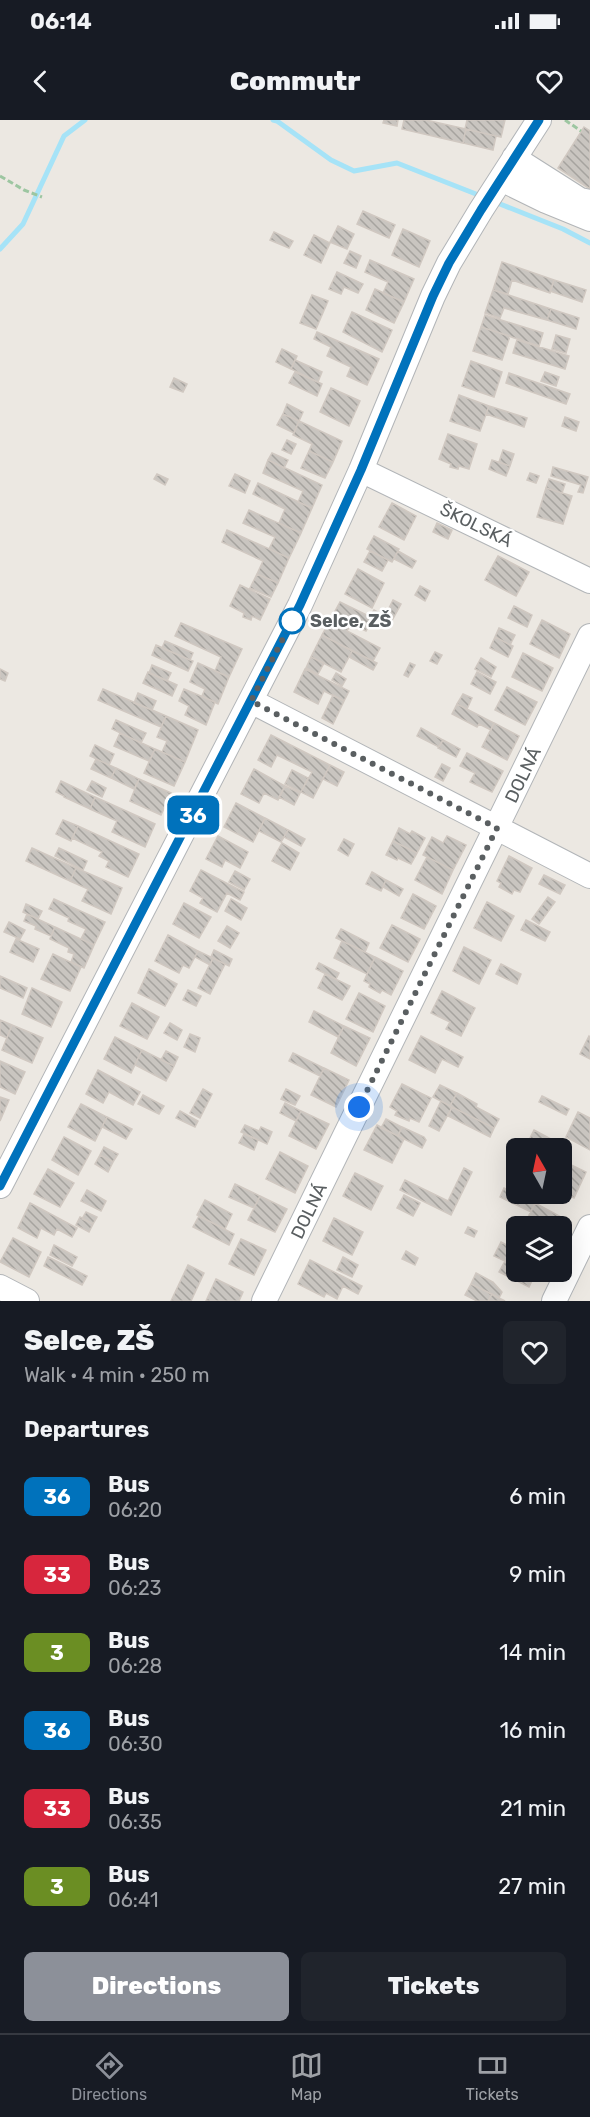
<!DOCTYPE html>
<html lang="en">
<head>
<meta charset="utf-8">
<style>
	:root { --surface:#171b24; --page:#20242c; --text:#f1f3f6; --muted:#9ea1a6; --line:#363941; --accent:#8c9099 }
	body { margin:0; font-family:Rubik,sans-serif; background:var(--page); color:var(--text); height:100vh; display:flex; flex-direction:column; font-size:22px; white-space:nowrap }
	* { box-sizing:border-box; margin:0 }
	p { font-size:20px; color:var(--muted) }
	.icon { flex:none; width:33px; height:33px; fill:none; stroke:currentColor; stroke-width:2; stroke-linecap:round; stroke-linejoin:round }
	.map { position:relative; height:1181px; overflow:hidden }
	.sheet { display:flex; flex-direction:column; background:var(--surface); flex:1 }
	.sheet>* { flex:none }
	.badge { padding:0 12px; border-radius:9px; font-size:21px; line-height:39px }
	.needle { width:39px; rotate:351deg }
	.tools { position:absolute; left:506px; top:1018px; display:grid; gap:12px }
	.tools a { display:grid; place-items:center; width:66px; height:66px; border-radius:9px; background:var(--surface); box-shadow:0 6px 24px #0002; font-size:30px }
	.you { position:absolute; width:30px; height:30px; margin:-15px; border:4px solid #fff; border-radius:50%; background:#1a73e8; box-shadow:0 0 0 9px #1a73e833 }
	.map>.badge { position:absolute; translate:-50% -50%; box-shadow:0 0 0 3px #fff }
	h2 { padding:0 24px; font-size:22px; line-height:54px }
	.round { display:grid; place-items:center; flex:none; width:63px; height:63px; border-radius:9px; background:var(--page) }
	.head { display:flex; align-items:center; justify-content:space-between; height:102px; padding:0 24px }
	h1 { font-size:28px; font-weight:800; line-height:45px }
	.cta { display:flex; gap:12px; margin-top:auto; padding:12px 24px }
	.cta a { flex:1; height:69px; border-radius:9px; background:var(--accent); color:#fff; font-size:24px; font-weight:800; line-height:69px; text-align:center }
	.cta a+a { background:var(--page); color:var(--text) }
	ul { padding:0; list-style:none }
	li { display:flex; align-items:center; gap:18px; height:78px; padding:0 24px }
	li div { flex:1 }
	li b { display:block; font-size:22px }
	li em { font-style:normal }
	li .badge { min-width:66px; font-weight:700; text-align:center }
	.status { display:flex; justify-content:space-between; align-items:center; height:42px; padding:0 30px; background:var(--surface); direction:ltr }
	.status svg { height:16px; fill:currentColor }
	header { display:flex; justify-content:space-between; align-items:center; height:78px; padding:0 24px; background:var(--surface); font-size:27px; font-weight:800 }
	.menu { display:flex; justify-content:space-around; align-items:center; height:84px; border-top:2px solid var(--line); background:var(--surface); font-size:16px; color:var(--muted) }
	.menu a { display:grid; justify-items:center; gap:3px }
	.menu .selected { color:var(--accent) }
	.map>svg:first-child { display:block }
	.lines { fill:none; stroke-linecap:round; stroke-linejoin:round }
	.stream { stroke:#a6e3f7; stroke-width:5 }
	.building { fill:url(#building-back-hatch); stroke:#d0c8c1; stroke-width:1.5 }
	.minor-casing { stroke:#b2b5b8; stroke-width:26 }
	.path { stroke:#9dc6a1; stroke-width:3; stroke-dasharray:6 3; stroke-linecap:butt }
	.minor { stroke:#fff; stroke-width:24 }
	.line-casing { stroke:#fff; stroke-width:14 }
	.line { stroke:#0072bc; stroke-width:9 }
	.walk { stroke:#5a5f61; stroke-width:6; stroke-dasharray:0 10.8 }
	.stop-dot { fill:#fff; stroke:#0072bc; stroke-width:3 }
	.labels { text-anchor:middle; stroke-width:5; stroke-linejoin:round; paint-order:stroke }
	.street-label { font-size:18px; fill:#5a5f61; stroke:#fff }
	.stop-label { font-size:18px; font-weight:bold; fill:#5a5f61; stroke:#fff; text-anchor:start }
</style>
</head>
<body>
<div class="status"><b>06:14</b><svg viewBox="0 0 49 12"><path d="M0 12V9h3v3zM5 12V6h3v6zM10 12V3h3v9zM15 12V0h3v12zM26 1h20v11H26zM47 4h2v5h-2z"/></svg></div>
<header><svg class="icon" aria-label="back" viewBox="0 0 24 24"><path d="M15 5l-7 7 7 7"/></svg>Commutr<svg class="icon" aria-label="heart" viewBox="0 0 24 24"><path d="M12 20l-8-8c-3-5 5-10 8-4 3-6 11-1 8 4z"/></svg></header>
<div class="map">
<svg width="590" height="1181" viewBox="0 0 590 1181">
	<defs>
		<pattern id="building-back-hatch" width="6" height="6" patternUnits="userSpaceOnUse" patternTransform="scale(1.5)"><rect width="6" height="6" fill="#c9c5c0"/><path d="M-1 5l2 2M0 0l6 6M5-1l2 2" fill="none" stroke="#a6a39f"/></pattern>
	</defs>
	<rect width="100%" height="100%" fill="#ece8e2"/>
	<g class="lines">
		<path class="stream" d="M273 0 277 1 331 40 354 51 397 43 481 76
			M495 82 563 109 590 123
			M0 129 23 104 64 16 85 0"/>
	</g>
	<path class="building" d="M384 0H398L397 6 383 3Z
		M404 0H426L466 9 463 23 402 9Z
		M467 0H505L501 17 465 9Z
		M584 7 590 11V69L558 48Z
		M466 9 496 16 493 30 463 23Z
		M363 91 395 105 389 118 357 104Z
		M338 106 354 114 347 129 330 122Z
		M403 109 430 121 419 147 392 135Z
		M274 112 293 121 289 128 270 120Z
		M314 115 330 123 321 143 304 135Z
		M350 131 361 136 356 148 344 143Z
		M370 140 414 159 404 182 383 173 388 162 365 152Z
		M502 142 554 160 550 173 512 160 508 174 493 170Z
		M337 152 363 164 358 173 344 167 341 174 329 169Z
		M554 160 586 170 582 182 550 171Z
		M375 169 404 182 394 203 366 190Z
		M493 170 551 189 547 200 504 188 500 198 485 193Z
		M312 175 328 181 316 209 300 203Z
		M551 189 579 198 576 209 547 200Z
		M352 192 392 210 382 232 343 212Z
		M485 195 543 213 539 226 481 207Z
		M481 207 510 216 502 240 473 231Z
		M317 212 379 239 367 265 347 256 351 247 327 236 331 227 314 219Z
		M556 215 570 219 566 233 552 229Z
		M517 220 569 236 565 249 513 233Z
		M282 229 297 236 291 249 276 242Z
		M295 240 322 252 318 262 291 249Z
		M471 241 502 252 494 277 462 266Z
		M295 252 322 264 317 276 289 263Z
		M545 252 559 257 556 266 541 261Z
		M509 253 570 274 566 284 506 263Z
		M174 258 187 264 183 272 170 267Z
		M331 268 360 281 349 306 320 292Z
		M459 275 489 286 480 311 450 301Z
		M287 284 303 292 299 301 283 294Z
		M489 286 527 298 524 307 486 294Z
		M283 294 299 301 294 313 277 305Z
		M565 297 579 302 576 311 562 306Z
		M299 301 342 321 333 342 309 331 312 324 293 315Z
		M448 314 477 324 469 349 459 346 458 349 450 347 451 344 439 339Z
		M287 320 296 324 291 334 282 330Z
		M503 330 514 334 510 346 499 342Z
		M309 331 333 342 325 358 301 348Z
		M272 333 288 340 284 348 268 340Z
		M268 340 322 365 312 388 298 382 303 371 263 353Z
		M492 340 510 346 506 356 489 349Z
		M553 347 588 357 583 373 578 372 581 365 551 356Z
		M530 353 539 356 536 363 527 360Z
		M157 354 168 359 165 365 154 359Z
		M235 354 250 361 245 373 229 366Z
		M549 359 565 364 562 373 546 368Z
		M258 363 312 388 301 413 279 403 285 389 253 374Z
		M546 368 572 376 563 404 537 397Z
		M392 383 416 396 404 420 379 407Z
		M249 390 301 413 289 438 269 429 275 417 243 403Z
		M437 403 452 410 448 419 433 412Z
		M227 410 289 438 278 463 257 454 263 441 222 422Z
		M374 416 399 429 392 442 367 429Z
		M370 431 388 440 382 451 364 442Z
		M398 431 416 441 412 448 394 439Z
		M498 436 529 452 516 476 485 460Z
		M358 449 384 463 372 488 345 474Z
		M257 454 278 463 271 477 250 468Z
		M240 465 270 479 260 500 252 496 251 500 243 497 244 493 230 486Z
		M420 466 430 471 425 481 415 475Z
		M393 480 401 484 389 506 370 496 374 490 385 496Z
		M340 482 373 498 366 511 351 504 347 511 380 528 373 541 322 515Z
		M514 486 532 495 527 507 508 498Z
		M542 500 570 514 559 538 530 524Z
		M181 503 242 529 229 557 215 551 221 537 175 516Z
		M499 508 515 515 510 525 495 517Z
		M322 515 352 531 341 552 311 537Z
		M495 517 513 526 508 537 490 528Z
		M165 521 193 533 190 540 162 528Z
		M156 525 193 541 188 551 152 535Z
		M352 531 377 543 373 550 349 537Z
		M435 532 442 535 437 544 430 541Z
		M523 533 553 548 542 571 512 557Z
		M311 537 324 543 318 554 306 548Z
		M481 538 496 547 491 557 475 549Z
		M198 543 229 557 218 584 202 576 205 569 190 562Z
		M410 543 415 545 408 557 404 555Z
		M152 545 171 553 167 561 149 553Z
		M0 549 8 553 5 561 0 559Z
		M305 549 349 571 344 581 324 571 318 584 294 572Z
		M148 552 177 565 172 576 143 563Z
		M477 552 496 562 490 574 471 564Z
		M336 553 346 559 342 566 332 560Z
		M507 567 537 582 525 605 495 590Z
		M103 569 166 596 161 607 98 580Z
		M184 569 215 582 206 605 185 595 189 586 179 581Z
		M138 573 156 581 152 590 134 583Z
		M463 574 472 578 467 589 457 584Z
		M333 575 344 581 333 604 322 598Z
		M457 584 494 603 491 610 479 604 477 607 452 594Z
		M166 596 198 610 185 642 162 632 167 621 157 617Z
		M116 600 146 613 141 623 112 609Z
		M494 603 519 616 507 640 482 627Z
		M421 608 443 620 439 627 417 616Z
		M120 613 155 629 149 641 114 626Z
		M271 615 330 645 313 678 301 672 312 652 277 635 271 647 258 640Z
		M443 620 460 629 456 637 438 628Z
		M95 625 114 634 109 645 90 636Z
		M155 629 185 642 174 666 144 653Z
		M467 633 503 651 492 672 470 662 475 653 460 646Z
		M96 639 116 648 111 658 91 649Z
		M442 644 450 648 443 661 435 657Z
		M330 645 344 652 337 666 323 659Z
		M116 648 139 659 134 669 111 658Z
		M254 649 285 666 278 680 264 673 259 683 241 674Z
		M292 650 308 658 301 672 285 664Z
		M139 659 171 673 161 695 130 681Z
		M61 661 95 677 90 689 64 677V676L56 672Z
		M92 661 106 668 102 677 87 670Z
		M285 666 300 673 294 685 279 677Z
		M95 677 155 704 145 727 112 712 117 701 90 689Z
		M236 683 265 698 253 722 224 707Z
		M265 698 288 710 281 722 259 711Z
		M63 700 78 706 71 721 56 714Z
		M78 706 139 734 128 757 106 747 109 741 99 736 102 732 72 718Z
		M399 708 410 714 412 711 425 718 417 733 393 721Z
		M288 710 305 719 301 726 284 717Z
		M218 716 248 732 240 748 225 740 222 747 206 739Z
		M447 716 466 725 453 750 423 735 432 717 443 723Z
		M344 719 354 724 348 736 338 730Z
		M393 721 417 733 411 744 398 738 397 740 386 735Z
		M282 723 299 733 290 750 272 741Z
		M32 728 76 748 70 761 26 741Z
		M59 728 87 741 83 750 55 736Z
		M509 736 532 748 520 772 514 770 512 774 499 767 501 763 497 761Z
		M427 737 453 750 442 774 415 760Z
		M76 748 122 768 111 794 82 781 88 769 70 761Z
		M201 750 244 772 240 780 227 773 217 792 200 783 203 778 190 771Z
		M235 751 250 759 244 770 229 762Z
		M372 752 386 760 381 771 366 764Z
		M544 755 565 765 560 774 539 764Z
		M386 760 403 769 399 776 383 767Z
		M413 774 436 786 424 809 401 798Z
		M548 777 555 782 539 804 532 799Z
		M54 779 105 802 94 825 81 819 86 809 68 801 69 798 49 789Z
		M231 779 247 788 241 800 225 791Z
		M487 782 514 796 501 821 474 808Z
		M184 783 211 797 199 818 173 804Z
		M26 784 42 791 38 799 23 792Z
		M27 794 55 807 51 816 35 809 36 806 24 801Z
		M526 800 550 812 545 821 521 810Z
		M9 802 25 810 20 819 4 812Z
		M392 805 420 819 408 842 380 828Z
		M227 806 239 813 230 828 218 821Z
		M55 807 94 825 84 848 71 842 74 834 68 832 69 828 50 819Z
		M341 809 369 823 365 832 336 818Z
		M168 815 198 831 189 848 183 845 179 853 155 841Z
		M16 819 39 829 33 842 10 832Z
		M342 821 375 837 367 854 334 838Z
		M464 827 491 840 479 864 453 851Z
		M214 830 232 839 229 846 211 837Z
		M198 831 213 838 210 845 195 837Z
		M53 834 81 847 70 871 41 859Z
		M375 837 403 851 391 875 382 870 380 873 369 867 370 864 364 861Z
		M213 838 225 844 210 874 198 868Z
		M319 843 339 853 336 859 316 849Z
		M501 844 521 854 517 864 496 854Z
		M149 849 177 864 165 886 138 873Z
		M325 854 350 866 342 880 318 868Z
		M0 856 27 868 23 878 0 868Z
		M32 868 62 882 51 907 22 894Z
		M188 870 201 876 196 886 183 880Z
		M442 871 475 888 461 916 446 909 450 902 431 893Z
		M359 873 385 886 373 912 346 899Z
		M132 883 159 897 147 919 120 906Z
		M314 891 344 906 338 917 309 902Z
		M0 900 12 905 7 918 0 915Z
		M170 903 182 910 177 920 164 913Z
		M12 905 43 918 32 943 2 930Z
		M344 906 370 918 356 946 331 933Z
		M190 914 200 918 195 932 184 927Z
		M421 916 463 937 458 947 442 939 435 953 409 940Z
		M589 916 590 917V939L580 934Z
		M115 917 142 930 131 953 104 939Z
		M142 930 174 946 166 961 135 945Z
		M166 931 178 937 174 946 161 940Z
		M293 933 324 948 320 956 289 941Z
		M0 941 25 952 15 974 0 967Z
		M324 948 349 960 336 987 311 975Z
		M98 950 140 972 133 985 109 972 103 983 86 974Z
		M402 964 431 978 419 1002 410 998 409 1001 395 995 397 991 390 987Z
		M440 965 457 973 450 986 433 977Z
		M203 969 212 974 200 998 190 993Z
		M286 969 300 976 295 985 281 979Z
		M457 973 477 984 476 987 499 999 494 1008 450 986Z
		M143 975 164 986 159 994 138 984Z
		M542 976 569 989 566 995 539 982Z
		M0 977 9 980 0 1001Z
		M441 981 452 987 439 1011 429 1006Z
		M285 983 301 991 296 1001 280 993Z
		M81 984 107 997 95 1021 68 1007Z
		M452 987 494 1008 490 1017 448 996Z
		M180 991 198 1001 195 1007 176 998Z
		M301 991 329 1004 316 1029 289 1016Z
		M578 992 590 998V1030L566 1017Z
		M107 997 132 1009 126 1019 102 1007Z
		M386 999 402 1007 398 1016 381 1008Z
		M245 1005 259 1011 261 1007 272 1012 267 1024 241 1012Z
		M377 1005 404 1019 392 1043 364 1030Z
		M402 1007 424 1017 426 1020 422 1028 398 1016Z
		M534 1010 551 1019 546 1029 528 1022Z
		M244 1014 258 1020 254 1030 239 1023Z
		M64 1017 91 1031 78 1055 52 1040Z
		M520 1020 533 1027 532 1029 516 1028Z
		M104 1027 118 1034 113 1042 100 1035Z
		M280 1032 308 1046 295 1073 266 1059Z
		M100 1035 113 1042 108 1052 95 1044Z
		M561 1040 586 1052 574 1078 561 1071Z
		M464 1048 472 1052 451 1095 400 1070 405 1060 448 1081Z
		M48 1049 74 1063 60 1087 34 1074Z
		M355 1053 383 1066 371 1090 343 1076Z
		M235 1064 260 1076 254 1088 229 1077Z
		M504 1068 535 1083 531 1092 500 1077Z
		M87 1070 106 1081 101 1091 81 1081Z
		M404 1075 420 1083 413 1096 397 1088Z
		M260 1076 287 1089 275 1112 248 1100Z
		M205 1080 232 1094 225 1109 197 1095Z
		M30 1083 77 1108 72 1117 57 1109 54 1115 41 1108 37 1118 18 1108Z
		M535 1083 563 1098 558 1107H523Z
		M86 1092 97 1097 93 1104 82 1099Z
		M199 1096 234 1114 229 1125 193 1107Z
		M80 1097 93 1104 89 1112 76 1105Z
		M334 1098 363 1112 352 1135 323 1121Z
		M468 1107 477 1111 474 1117 465 1113Z
		M13 1118 41 1132 29 1157 0 1142Z
		M241 1119 266 1130 254 1155 229 1144Z
		M501 1122 516 1130V1152H536L529 1167 499 1152 505 1141 494 1136Z
		M54 1125 77 1137 72 1146 50 1135Z
		M406 1131 418 1138 415 1145 402 1139Z
		M48 1137 87 1156 82 1165 44 1146Z
		M343 1137 358 1145 352 1157 337 1150Z
		M310 1140 362 1166 358 1174 343 1166 337 1179 326 1173 324 1177 298 1164Z
		M188 1145 204 1153 191 1181H171Z
		M476 1153 493 1162 502 1172 499 1178 471 1164Z
		M216 1159 243 1172 239 1181H206Z
		M471 1164 492 1174 488 1181H477L465 1175Z
		M492 1174 499 1178 505 1181H488Z"/>
	<g class="lines">
		<defs>
			<path id="minor" d="M514 38 580 80 590 82
				M501 59 546 81 590 99
				M361 350 590 461
				M251 581 590 756
				M0 1066 300 485 361 350 433 176 449 143 481 90 539 0
				M0 1167 27 1181
				M264 1181 590 516
				M554 1181 590 1107"/>
		</defs>
		<use href="#minor" class="minor-casing"/>
		<path class="path" d="M565 0 581 11
			M0 56 24 70 42 77"/>
		<use href="#minor" class="minor"/>
	</g>
	<g class="lines">
		<defs>
			<path id="line" d="M0 1066 300 485 361 350 433 176 449 143 481 90 539 0"/>
		</defs>
		<use href="#line" class="line-casing"/>
		<use href="#line" class="line"/>
		<path class="walk" d="M292 501 251 581 497 708 359 987"/>
	</g>
	<circle class="stop-dot" cx="292" cy="501" r="12"/>
	<g class="labels">
		<g class="street-label">
			<text transform="translate(476 405) rotate(26)" y="6">ŠKOLSKÁ</text>
			<text transform="translate(523 655) rotate(-64)" y="6">DOLNÁ</text>
			<text transform="translate(309 1091) rotate(-64)" y="6">DOLNÁ</text>
		</g>
		<g class="stop-label">
			<text x="310" y="507">Selce, ZŠ</text>
		</g>
	</g>
</svg>
<div class="tools">
<a><svg class="needle" viewBox="-14 -14 28 28"><path d="M0-13l5 13h-10z" fill="#e53935"/><path d="M0 13l5-13h-10z" fill="#9ea1a6"/></svg></a>
<a><svg class="icon" aria-label="layers" viewBox="0 0 24 24"><path d="M12 4l9 5-9 5-9-5zM3 14l9 5 9-5"/></svg></a>
</div>
<div class="you" style="left:359px;top:987px"></div>
<b class="badge" style="left:193px;top:695px;background:#0072bc;color:#fff">36</b>
</div>
<section class="sheet">
<div class="head"><div><h1>Selce, ZŠ</h1><p>Walk · 4 min · 250 m</p></div><a class="round"><svg class="icon" aria-label="heart" viewBox="0 0 24 24"><path d="M12 20l-8-8c-3-5 5-10 8-4 3-6 11-1 8 4z"/></svg></a></div>
<h2>Departures</h2>
<ul>
<li><span class="badge" style="background:#0072bc;color:#fff">36</span><div><b>Bus</b><p>06:20</p></div><em>6 min</em></li>
<li><span class="badge" style="background:#d7263d;color:#fff">33</span><div><b>Bus</b><p>06:23</p></div><em>9 min</em></li>
<li><span class="badge" style="background:#6b8e23;color:#fff">3</span><div><b>Bus</b><p>06:28</p></div><em>14 min</em></li>
<li><span class="badge" style="background:#0072bc;color:#fff">36</span><div><b>Bus</b><p>06:30</p></div><em>16 min</em></li>
<li><span class="badge" style="background:#d7263d;color:#fff">33</span><div><b>Bus</b><p>06:35</p></div><em>21 min</em></li>
<li><span class="badge" style="background:#6b8e23;color:#fff">3</span><div><b>Bus</b><p>06:41</p></div><em>27 min</em></li>
</ul>
<div class="cta"><a>Directions</a><a>Tickets</a></div>
</section>
<nav class="menu">
<a class="selected"><svg class="icon" aria-label="directions" viewBox="0 0 24 24"><path d="M12 3l9 9-9 9-9-9zM9 14v-3h6M13 9l2 2-2 2"/></svg>Directions</a>
<a><svg class="icon" aria-label="map" viewBox="0 0 24 24"><path d="M3 6l6-2 6 2 6-2v14l-6 2-6-2-6 2zM9 4v14M15 6v14"/></svg>Map</a>
<a><svg class="icon" aria-label="tickets" viewBox="0 0 24 24"><path d="M3 7h18v10H3zM15 7v10"/></svg>Tickets</a>
</nav>
</body>
</html>
